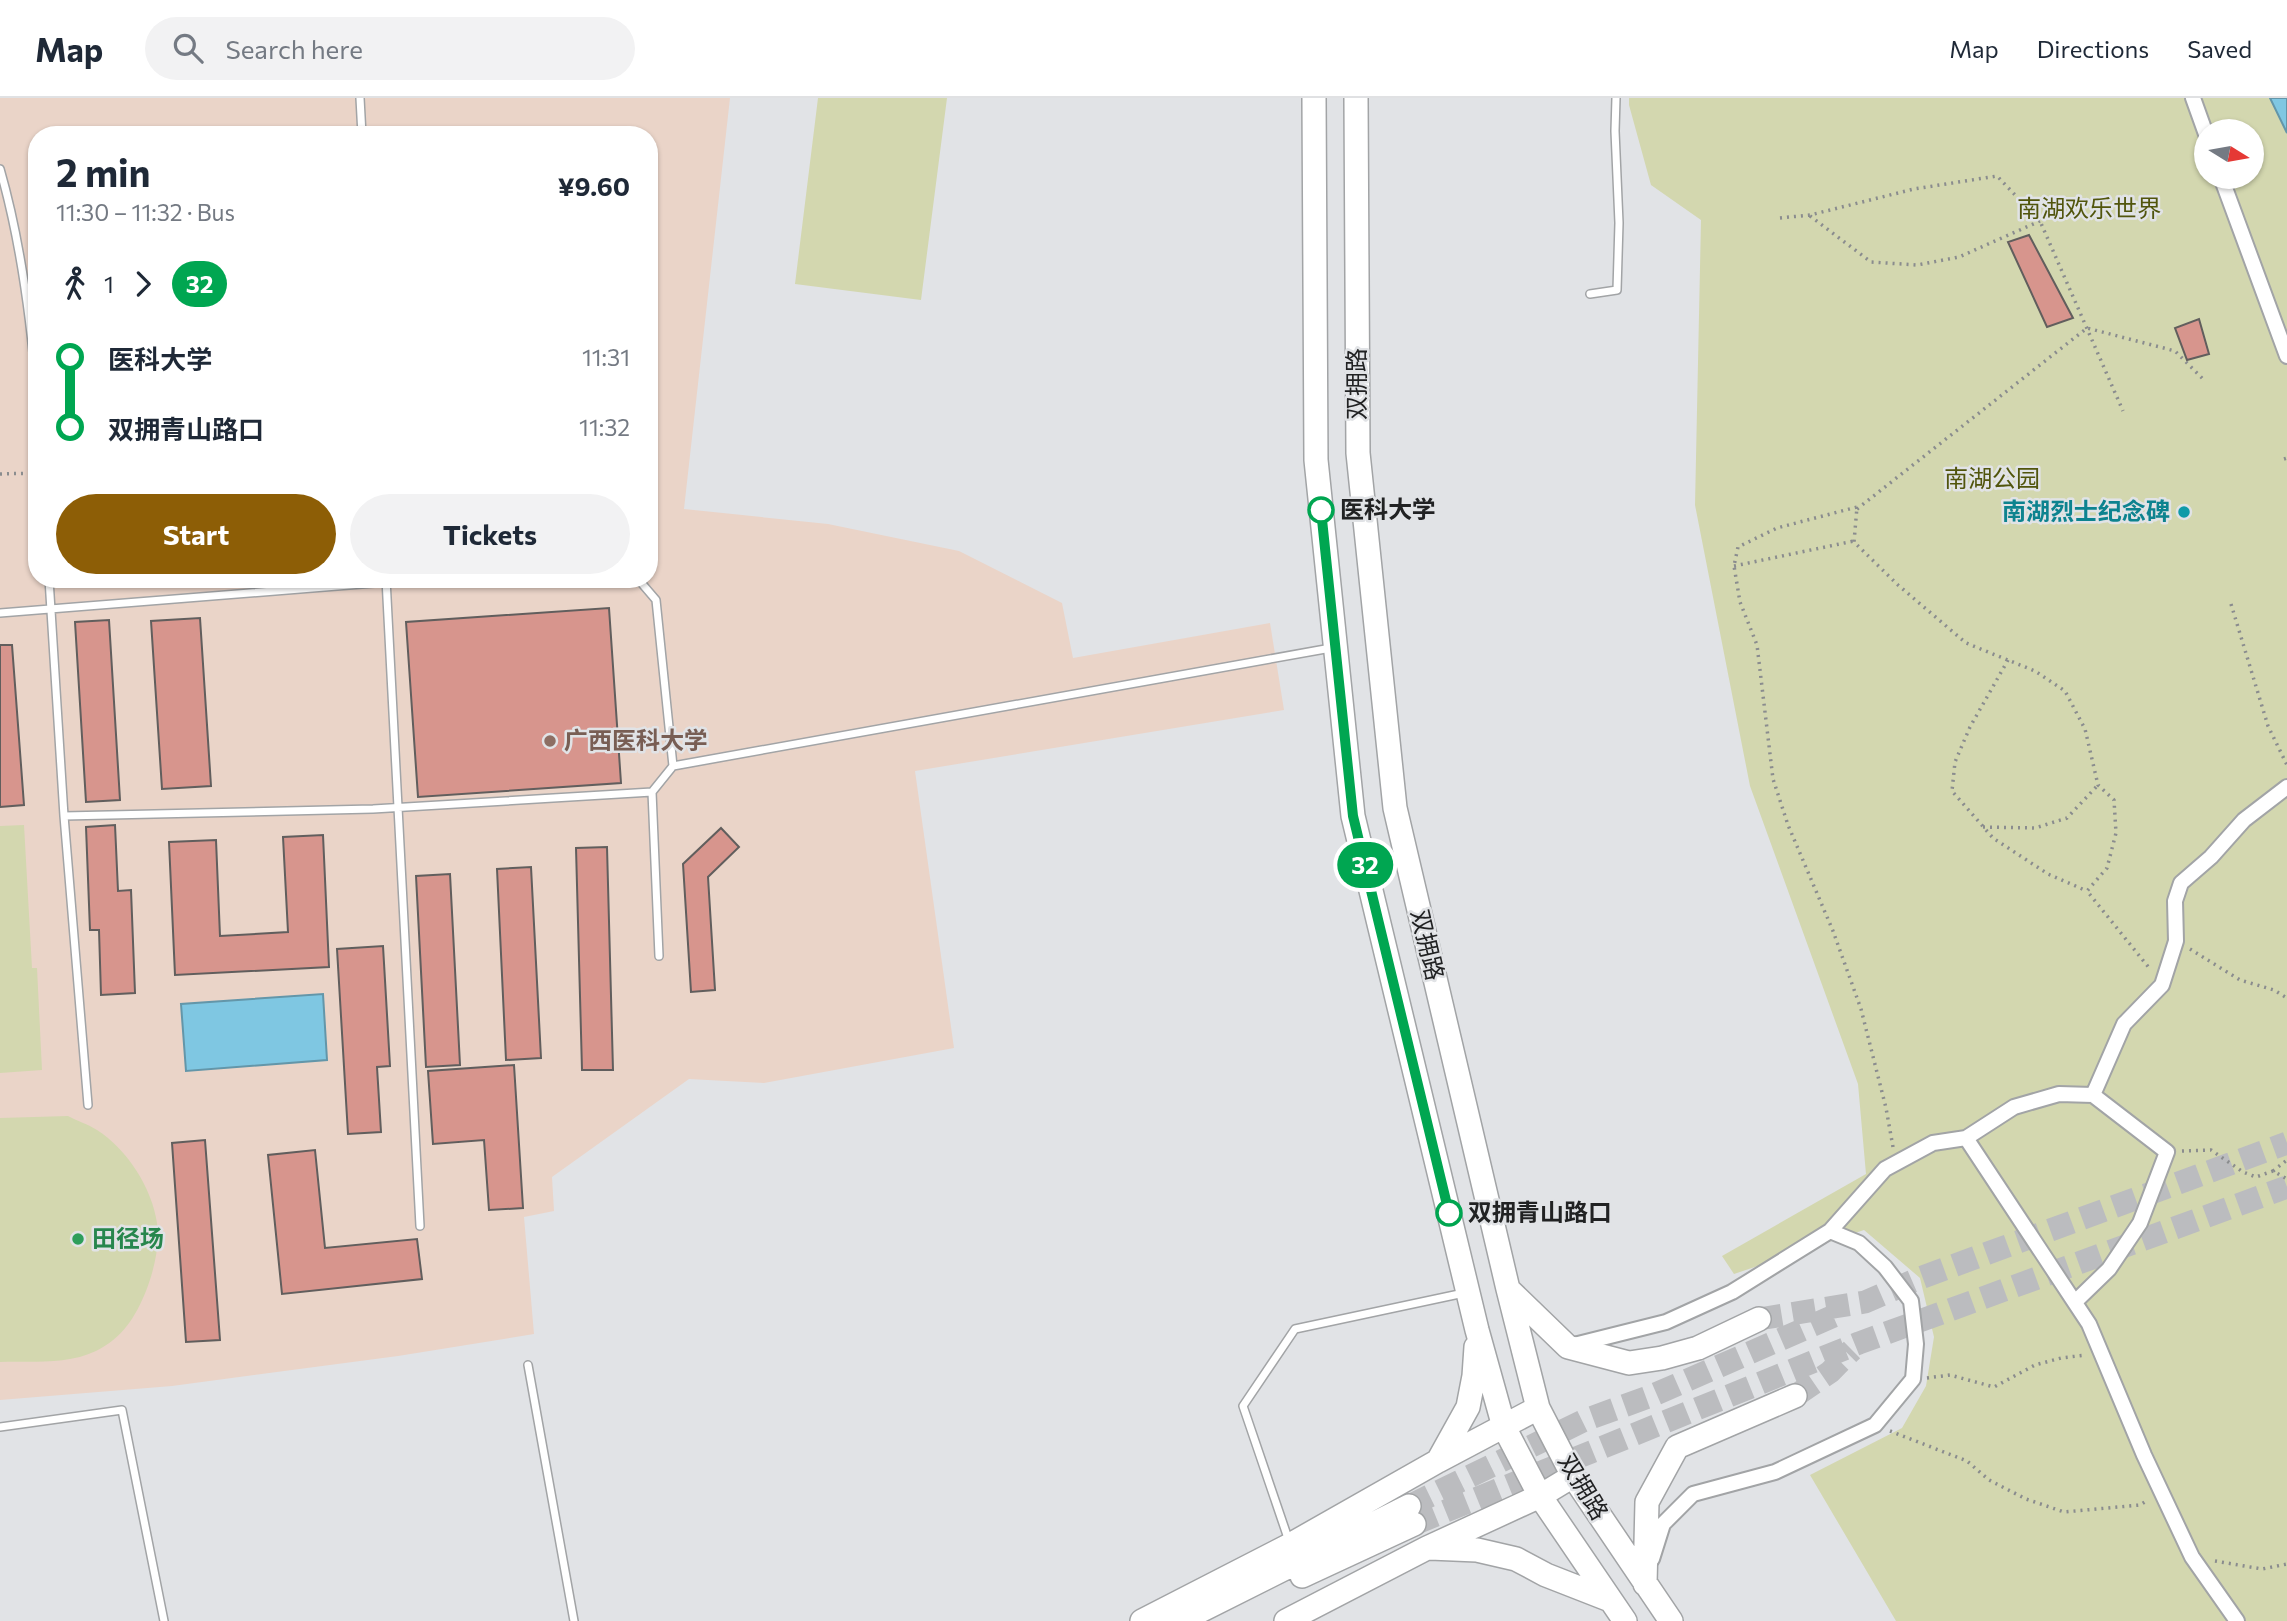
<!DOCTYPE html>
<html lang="en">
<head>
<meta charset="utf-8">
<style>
	:root { --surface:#fff; --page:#f2f2f3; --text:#1f2937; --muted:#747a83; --line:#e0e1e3; --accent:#8d5e06 }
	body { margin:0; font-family:Commissioner,"Noto Sans SC",sans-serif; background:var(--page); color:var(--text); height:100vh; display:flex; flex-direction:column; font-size:26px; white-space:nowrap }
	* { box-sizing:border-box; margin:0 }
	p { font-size:23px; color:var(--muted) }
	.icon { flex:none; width:38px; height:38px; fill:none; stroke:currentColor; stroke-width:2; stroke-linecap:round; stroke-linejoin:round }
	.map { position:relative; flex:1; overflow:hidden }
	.side { position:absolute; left:28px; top:28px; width:630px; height:462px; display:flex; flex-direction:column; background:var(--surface); border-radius:28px; box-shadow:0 2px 5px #0004 }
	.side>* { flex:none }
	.badge { padding:0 14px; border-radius:23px; font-size:24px; line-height:46px }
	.needle { width:46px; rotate:101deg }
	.fabs { position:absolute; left:2194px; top:21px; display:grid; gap:14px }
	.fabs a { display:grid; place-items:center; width:70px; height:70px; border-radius:50%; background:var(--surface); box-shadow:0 2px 5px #0004; font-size:35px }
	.map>.badge { position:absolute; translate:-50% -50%; box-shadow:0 0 0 4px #fff }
	.legs { display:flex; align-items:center; gap:10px; height:77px; padding:0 28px; font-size:23px }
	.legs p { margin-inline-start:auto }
	.overview { display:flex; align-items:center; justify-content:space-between; height:119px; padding:0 28px }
	h1 { font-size:38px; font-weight:700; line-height:52px }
	.button { display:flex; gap:14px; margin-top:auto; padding:14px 28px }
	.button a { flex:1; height:80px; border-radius:42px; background:var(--accent); color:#fff; font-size:28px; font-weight:700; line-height:80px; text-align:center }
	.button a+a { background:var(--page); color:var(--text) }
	ul { padding:0 28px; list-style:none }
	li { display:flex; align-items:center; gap:24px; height:70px; font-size:26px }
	li i { display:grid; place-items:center; width:10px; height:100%; margin:0 9px; background:currentColor }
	li i::after { content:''; width:18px; height:18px; margin:-9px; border:5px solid; border-radius:50%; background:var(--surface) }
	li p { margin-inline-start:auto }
	li:first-child i { background:linear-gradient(#0000 50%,currentColor 0) }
	li:last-child i { background:linear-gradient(currentColor 50%,#0000 0) }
	header { display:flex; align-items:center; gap:42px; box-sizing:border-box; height:98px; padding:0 35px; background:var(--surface); border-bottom:2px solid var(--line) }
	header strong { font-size:33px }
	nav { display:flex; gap:38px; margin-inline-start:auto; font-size:24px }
	.search { width:490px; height:63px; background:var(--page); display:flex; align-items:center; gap:18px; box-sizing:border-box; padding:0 24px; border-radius:38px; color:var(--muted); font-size:26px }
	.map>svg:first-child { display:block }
	.education { fill:#ead4c8; fill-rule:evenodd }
	.green { fill:#d3d7af; fill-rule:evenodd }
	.water { fill:#7fc7e2; stroke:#6396a9; stroke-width:2 }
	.building { fill:#d7958d; stroke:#615e5d; stroke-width:2 }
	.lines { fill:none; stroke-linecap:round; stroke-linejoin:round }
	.primary-tunnel { stroke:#bbbcbf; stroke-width:23; stroke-dasharray:23 11; stroke-linecap:butt }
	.lane-casing { stroke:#a2a4a6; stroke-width:10 }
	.street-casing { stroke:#a2a4a6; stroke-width:18 }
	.primary-casing { stroke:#a2a4a6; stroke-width:26 }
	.path { stroke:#8a8c8e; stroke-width:3.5; stroke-dasharray:2 5; stroke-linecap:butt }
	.lane { stroke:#fff; stroke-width:7 }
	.street { stroke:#fff; stroke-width:14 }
	.primary { stroke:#fff; stroke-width:23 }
	.line-1-casing { stroke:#fff; stroke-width:16 }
	.line-1 { stroke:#00a651; stroke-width:10 }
	.stop-1-dot { fill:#fff; stroke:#00a651; stroke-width:3.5 }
	.culture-dot { fill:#0f9aa8; stroke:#e1e3e6; stroke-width:2.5 }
	.education-dot { fill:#8d6e63; stroke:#e1e3e6; stroke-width:2.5 }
	.leisure-dot { fill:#2e9e5b; stroke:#e1e3e6; stroke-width:2.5 }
	.labels { text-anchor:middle; stroke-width:5; stroke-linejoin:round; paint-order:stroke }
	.park-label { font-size:24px; fill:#51550c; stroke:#e1e3e6 }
	.street-label { font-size:24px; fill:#212223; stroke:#e1e3e6 }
	.stop-label { font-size:24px; font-weight:bold; fill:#212223; stroke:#e1e3e6; text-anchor:start }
	.culture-label { font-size:24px; font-weight:bold; fill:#0d838f; stroke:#e1e3e6; text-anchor:end }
	.education-label { font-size:24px; font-weight:bold; fill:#785e54; stroke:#e1e3e6; text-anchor:start }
	.leisure-label { font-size:24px; font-weight:bold; fill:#27864d; stroke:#e1e3e6; text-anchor:start }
</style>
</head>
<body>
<header>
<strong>Map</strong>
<div class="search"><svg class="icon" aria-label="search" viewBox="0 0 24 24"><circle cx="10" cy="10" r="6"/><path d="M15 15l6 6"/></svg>Search here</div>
<nav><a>Map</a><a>Directions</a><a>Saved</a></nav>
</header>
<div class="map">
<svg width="2287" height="1523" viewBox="0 0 2287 1523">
	<rect width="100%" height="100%" fill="#e1e3e6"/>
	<path class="education" d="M0 0H730L684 411 828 426 959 453 1062 505 1073 560 1270 525 1284 612 915 673 954 950 764 985 689 981 552 1079 554 1113 524 1119 534 1236 398 1258 172 1288 0 1302ZM37 37H649V481H37Z"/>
	<path class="green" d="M818 0H947L921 202 795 186Z
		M1629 0H2270L2287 35V1523H1896L1810 1377 1902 1330 1926 1288 1934 1239 1920 1180 1864 1132 1734 1176 1722 1158 1866 1076 1858 986 1750 688 1695 407 1701 122 1651 87 1629 7ZM2207 33H2252V79H2207Z
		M24 727 32 870H37L42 972 0 975V728Z
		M68 1018C77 1023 88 1026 97 1032 127 1051 152 1090 157 1125 160 1148 154 1172 146 1193 135 1220 122 1240 96 1253 67 1267 31 1263 0 1264V1020Z"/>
	<path class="water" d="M2270 0H2287V35Z
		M323 896 327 962 186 973 181 906Z"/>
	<path class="building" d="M2029 137 2073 220 2047 229 2008 144Z
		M2199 221 2209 256 2187 262 2175 230Z
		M609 510 621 685 418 699 406 524Z
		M200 520 211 688 162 691 151 523Z
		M109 522 120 702 86 704 75 524Z
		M0 547H12L24 707 0 709Z
		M115 727 118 793 131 792 135 895 101 897 99 832H90L86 729Z
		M721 730 739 749 708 779 715 892 691 894 683 766Z
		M323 737 329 869 175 877 169 744 216 742 220 838 288 834 283 739Z
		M607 749 613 972H582L576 750Z
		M531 769 541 960 506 962 497 771Z
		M450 776 460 967 426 969 416 778Z
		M383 848 390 968 377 969 381 1034 348 1036 337 851Z
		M514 967 523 1110 489 1112 484 1042 433 1046 428 973Z
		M205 1042 220 1242 186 1244 172 1045Z
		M315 1052 325 1150 417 1141 422 1181 282 1196 268 1057Z"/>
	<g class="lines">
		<path class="primary-tunnel" d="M1759 1221 1865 1204 1920 1180 2287 1045
			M1795 1298 1830 1274 1852 1252
			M1409 1408 1585 1322 1651 1298 1834 1218
			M1414 1426 1859 1245 2287 1089"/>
		<defs>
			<path id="lane" d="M360 0 362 37
				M0 71C21 144 31 222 37 298
				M649 145H650
				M1590 196 1617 192 1619 125 1615 33 1616 0
				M49 481 64 718 88 1007
				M386 481 420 1128
				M638 481 656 502 673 668
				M0 515 424 481
				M652 694 659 858
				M64 718 373 711 652 694 673 668 1331 550
				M528 1267 574 1523
				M0 1329 122 1312 164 1523
				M1289 1443 1243 1308 1295 1231 1464 1195"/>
			<path id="street" d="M2193 0 2207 39
				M2221 79 2287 258
				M1966 1040 2089 1226 2144 1357 2192 1459 2237 1523
				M1830 1133 1885 1071 1933 1045 1966 1040 2014 1009 2059 996 2093 997 2124 926 2162 887 2176 843 2175 803 2181 785 2211 759 2244 722 2287 689
				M2075 1204 2109 1171 2140 1125 2167 1054 2093 997
				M1574 1247 1666 1224 1732 1194 1830 1133 1859 1145 1885 1169 1911 1203 1916 1246 1913 1281 1875 1327 1775 1374 1693 1396 1663 1426 1652 1461"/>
			<path id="primary" d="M1314 0 1316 362 1353 718 1477 1232 1504 1329 1540 1398 1625 1523
				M1356 0 1358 355 1395 710 1508 1191 1538 1310 1573 1378 1671 1523
				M1509 1192 1568 1249 1629 1265 1662 1260 1698 1250 1759 1221
				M1438 1363 1468 1309 1474 1278 1476 1249
				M1430 1450 1477 1452 1516 1461 1546 1477 1610 1502
				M1302 1478 1414 1426
				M1645 1486 1647 1404 1677 1349 1795 1298
				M1142 1523 1290 1447 1438 1363 1538 1310
				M1180 1523 1409 1408
				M1286 1523 1427 1450 1540 1398 1573 1378"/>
		</defs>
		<use href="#lane" class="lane-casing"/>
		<use href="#street" class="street-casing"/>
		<use href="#primary" class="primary-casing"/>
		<path class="path" d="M1810 118 1871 164 1917 167 1959 159 2040 123
			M1780 120 1810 117 1914 91 1997 78 2040 123 2123 313
			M2284 361 2287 360
			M0 376 37 375
			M1857 411 2087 230 2175 253 2204 282
			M1734 468 1854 443
			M2231 506 2268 628 2287 667
			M2008 562 1970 629 1955 664 1952 693 1993 740 2048 776 2087 793
			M1983 729 2035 730 2067 720 2098 687
			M2190 851 2240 882 2274 892 2287 900
			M1893 1049 1886 1010 1861 911 1833 833 1788 727 1773 681 1757 547 1740 504 1734 468 1738 449 1777 430 1857 409 1854 444 1898 487 1966 545 2035 573 2065 593 2085 631 2098 687 2114 702 2116 735 2107 770 2087 793 2150 871
			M2182 1053 2211 1052 2243 1074 2256 1079 2273 1073 2287 1081
			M2273 1073 2287 1062
			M1927 1280 1950 1277 1994 1289 2035 1267 2061 1260 2086 1257
			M1890 1333 1967 1363 1989 1382 2026 1401 2064 1414 2140 1407 2148 1402
			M2215 1463 2262 1471 2287 1466"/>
		<use href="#lane" class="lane"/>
		<use href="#street" class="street"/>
		<use href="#primary" class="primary"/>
	</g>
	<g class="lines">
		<defs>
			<path id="line-1" d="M1321 412 1353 718 1449 1115"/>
		</defs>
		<use href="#line-1" class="line-1-casing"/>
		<use href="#line-1" class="line-1"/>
	</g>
	<g class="stop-1-dot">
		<circle cx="1321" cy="412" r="12"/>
		<circle cx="1449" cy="1115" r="12"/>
	</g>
	<circle class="culture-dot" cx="2184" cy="414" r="7"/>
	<circle class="education-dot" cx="550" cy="643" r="7"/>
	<circle class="leisure-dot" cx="78" cy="1141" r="7"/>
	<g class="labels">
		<g class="park-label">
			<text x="2089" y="119">南湖欢乐世界</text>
			<text x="1992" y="389">南湖公园</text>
		</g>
		<g class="street-label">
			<text transform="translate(1357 286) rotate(-90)" y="8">双拥路</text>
			<text transform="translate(1427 847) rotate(77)" y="8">双拥路</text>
			<text transform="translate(1583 1389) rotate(59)" y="8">双拥路</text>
		</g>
		<g class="stop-label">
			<text x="1340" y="420">医科大学</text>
			<text x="1468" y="1123">双拥青山路口</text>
		</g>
		<g class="culture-label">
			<text x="2170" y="422">南湖烈士纪念碑</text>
		</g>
		<g class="education-label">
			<text x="564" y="651">广西医科大学</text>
		</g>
		<g class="leisure-label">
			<text x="92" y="1149">田径场</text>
		</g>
	</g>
</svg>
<div class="fabs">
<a><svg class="needle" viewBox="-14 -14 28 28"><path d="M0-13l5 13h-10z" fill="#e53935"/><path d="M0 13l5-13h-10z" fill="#747a83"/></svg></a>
</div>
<b class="badge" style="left:1365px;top:767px;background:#00a651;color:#fff">32</b>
<section class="side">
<div class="overview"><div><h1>2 min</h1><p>11:30 – 11:32 · Bus</p></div><b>¥9.60</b></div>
<div class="legs"><svg class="icon" aria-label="walk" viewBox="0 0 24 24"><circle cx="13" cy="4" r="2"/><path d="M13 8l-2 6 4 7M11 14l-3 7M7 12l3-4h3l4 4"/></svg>1<svg class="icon" aria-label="forward" viewBox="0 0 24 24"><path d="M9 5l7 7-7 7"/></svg><b class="badge" style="background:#00a651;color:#fff">32</b></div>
<ul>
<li><i style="color:#00a651"></i><b>医科大学</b><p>11:31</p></li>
<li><i style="color:#00a651"></i><b>双拥青山路口</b><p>11:32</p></li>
</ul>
<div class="button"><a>Start</a><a>Tickets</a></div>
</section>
</div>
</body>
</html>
